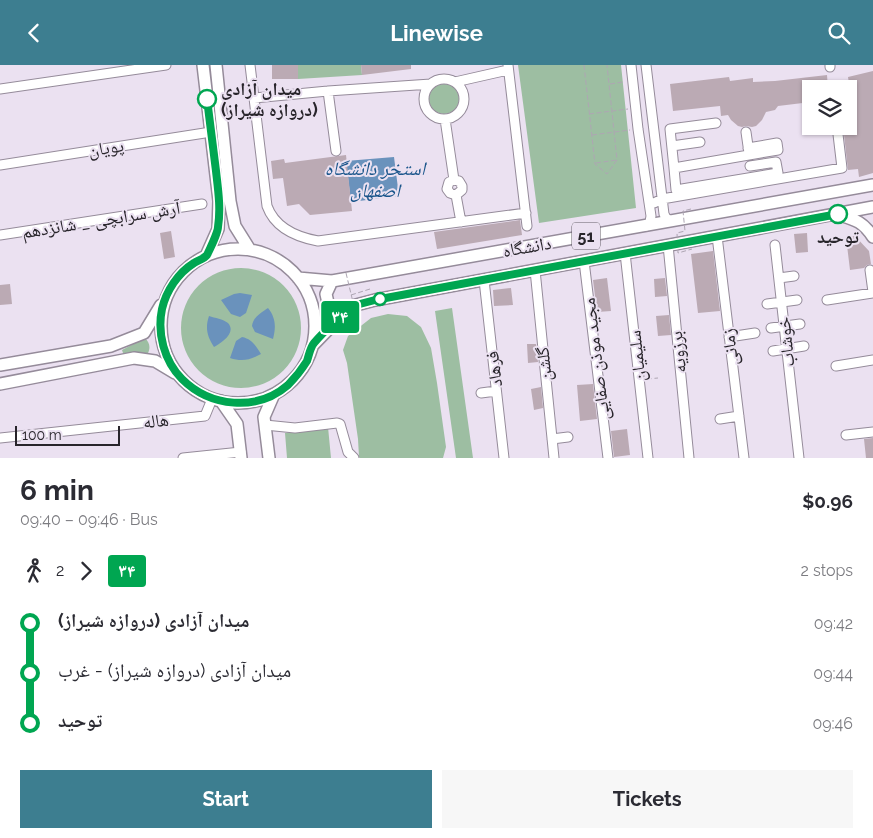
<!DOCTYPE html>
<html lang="en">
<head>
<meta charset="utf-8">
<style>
	:root { --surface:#fff; --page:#f7f7f7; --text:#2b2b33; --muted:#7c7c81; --accent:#3d7e90 }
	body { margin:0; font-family:Raleway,"Noto Naskh Arabic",sans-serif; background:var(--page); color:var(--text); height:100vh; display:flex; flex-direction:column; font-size:19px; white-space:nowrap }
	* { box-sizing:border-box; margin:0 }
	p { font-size:16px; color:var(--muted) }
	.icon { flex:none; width:28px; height:28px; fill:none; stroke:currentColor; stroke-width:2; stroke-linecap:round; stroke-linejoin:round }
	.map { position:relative; height:393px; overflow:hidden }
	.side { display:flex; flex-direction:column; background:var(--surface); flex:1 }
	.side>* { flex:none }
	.badge { padding:0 10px; border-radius:4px; font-size:18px; line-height:32px }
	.tools { position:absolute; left:802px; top:15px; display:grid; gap:10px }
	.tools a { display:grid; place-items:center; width:55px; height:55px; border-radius:0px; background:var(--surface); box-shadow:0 1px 4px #0004; font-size:25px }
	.scale { position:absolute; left:15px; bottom:12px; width:105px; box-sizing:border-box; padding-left:5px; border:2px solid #28252b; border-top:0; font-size:14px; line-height:18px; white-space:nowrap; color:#28252b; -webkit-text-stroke:4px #ebe1f1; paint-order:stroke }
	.map>.badge { position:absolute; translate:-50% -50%; box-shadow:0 0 0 2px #fff }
	.legs { display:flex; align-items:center; gap:8px; height:55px; padding:0 20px; font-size:16px }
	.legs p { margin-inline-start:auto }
	.head { display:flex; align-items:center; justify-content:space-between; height:85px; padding:0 20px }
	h1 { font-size:28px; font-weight:700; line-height:38px }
	.action { display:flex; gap:10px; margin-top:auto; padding:10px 20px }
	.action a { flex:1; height:58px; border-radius:0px; background:var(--accent); color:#fff; font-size:20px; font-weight:700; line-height:58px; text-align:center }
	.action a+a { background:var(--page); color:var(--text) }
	ul { padding:0 20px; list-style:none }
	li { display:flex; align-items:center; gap:18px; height:50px; font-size:19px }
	li i { display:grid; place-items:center; width:8px; height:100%; margin:0 6px; background:currentColor }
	li i::after { content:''; width:12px; height:12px; margin:-6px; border:4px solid; border-radius:50%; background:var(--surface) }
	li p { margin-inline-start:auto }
	li:first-child i { background:linear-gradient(#0000 50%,currentColor 0) }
	li:last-child i { background:linear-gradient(currentColor 50%,#0000 0) }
	header { display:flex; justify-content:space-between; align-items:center; height:65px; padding:0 20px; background:var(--accent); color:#fff; font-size:22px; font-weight:700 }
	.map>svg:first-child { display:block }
	.green { fill:#9dbea2 }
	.water { fill:#6a92bc }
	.building { fill:#bbaab4 }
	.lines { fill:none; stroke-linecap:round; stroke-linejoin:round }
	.minor-casing { stroke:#958b9a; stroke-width:11 }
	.major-casing { stroke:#958b9a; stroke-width:14 }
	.path { stroke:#aea6b3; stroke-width:1; stroke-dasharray:5 2.5; stroke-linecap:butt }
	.minor { stroke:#fff; stroke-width:9 }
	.major { stroke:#fff; stroke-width:11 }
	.path-bridge { stroke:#aea6b3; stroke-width:1; stroke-dasharray:5 2.5; stroke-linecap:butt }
	.line-1-casing { stroke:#fff; stroke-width:11 }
	.line-1 { stroke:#00a651; stroke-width:8 }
	.stop-1-dot { fill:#fff; stroke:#00a651; stroke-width:2.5 }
	.labels { text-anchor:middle; stroke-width:4; stroke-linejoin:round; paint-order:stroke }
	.shield { fill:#ebe1f1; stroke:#625d66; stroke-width:1 }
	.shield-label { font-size:16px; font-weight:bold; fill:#28252b }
	.stop-label { font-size:18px; font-weight:bold; fill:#28252b; stroke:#ebe1f1; text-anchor:start }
	.street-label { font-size:18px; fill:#28252b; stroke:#ebe1f1 }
	.water-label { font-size:19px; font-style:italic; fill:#1a558b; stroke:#ebe1f1 }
</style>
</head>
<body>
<header><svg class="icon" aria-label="back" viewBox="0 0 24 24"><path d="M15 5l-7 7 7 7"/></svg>Linewise<svg class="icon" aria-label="search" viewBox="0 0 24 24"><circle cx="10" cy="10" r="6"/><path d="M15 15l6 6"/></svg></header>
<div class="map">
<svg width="873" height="393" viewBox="0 0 873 393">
	<rect width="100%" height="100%" fill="#ebe1f1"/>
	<path class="green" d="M298 0H361L362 10 298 14Z
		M518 0H621L636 143 539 158Z
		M429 34a15 15 0 1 1 30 0a15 15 0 1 1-30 0Z
		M181 263a60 60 0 1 1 120 0a60 60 0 1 1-120 0Z
		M452 243 473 393H456L435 246Z
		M388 249 407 251 421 262 431 283 437 318 446 382 443 393H360L359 392 358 374 347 298 343 285 348 271 371 253Z
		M145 273C150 278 151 283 147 290L123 288 122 285Z
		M328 362 331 393H287L285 368Z"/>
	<path class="water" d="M394 92 399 131 351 137 346 96Z
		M240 228 252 230 246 248 240 252 231 249 221 235 234 229Z
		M268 243C276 253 276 262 273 274L255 267 252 261C253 252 261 248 268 243Z
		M209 251C215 253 223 254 228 258 237 268 221 278 214 282 207 271 205 263 209 251Z
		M242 272C252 274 256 281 261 289 250 295 242 297 230 293L236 276Z"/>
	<path class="building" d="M272 0H298V14H272Z
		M361 0H411V4L362 10Z
		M873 6V108L859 112 858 104 848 105 843 61H849V25H850L848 12Z
		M827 10 828 24H811V37L778 41 775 45 766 47 762 55 756 61 752 62 746 61 742 62 738 61 731 55 728 50 721 51 720 41 673 46 670 19 729 12 730 16 753 13V17L775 16Z
		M346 90 352 146 310 150 299 139 287 141 283 113 273 114 271 96 284 94 285 98Z
		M520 155 522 170 437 184 434 167Z
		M171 166 175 192 164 194 160 168Z
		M807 168 808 187 796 188 794 169Z
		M855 171 869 186 871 199 867 200 864 203 850 205 846 172Z
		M713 186 720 246 698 248 691 189Z
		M607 213 611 246 597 247 593 215Z
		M665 213 667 231 655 232 654 214Z
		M10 219 12 239 0 240V220Z
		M511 223 513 240 494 241 493 225Z
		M669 250 671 270 658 271 656 251Z
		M527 279H536L538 297 528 298Z
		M593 319 597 354 580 356 577 320Z
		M541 322 543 343 534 345 531 324Z
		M627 364 630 390 614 392 611 366Z
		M873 373V393H866L864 374Z"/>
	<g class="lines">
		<defs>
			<path id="minor" d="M250 0 267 141C275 163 296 172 318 176L526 148
				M508 0 527 161
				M631 0 638 64 651 151 650 157 646 161
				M646 0 664 149 666 153 671 156
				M830 0V2
				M424 34a20 20 0 1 1 40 0a20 20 0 1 1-40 0Z
				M455 17 508 5
				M0 24 166 0
				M328 26 336 86
				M254 33 328 26 431 19
				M445 54 454 115
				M746 67 749 88
				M672 81 700 77
				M748 83 777 78 778 85 674 103 676 125 778 108 776 97 750 101
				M0 100 211 67
				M674 103 670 64 716 58
				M454 115 449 117 447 124 450 128 456 130
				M454 115 459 116 462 121V125L456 130
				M456 130 461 157
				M649 137 654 138 662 134 842 103 837 61
				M0 170 202 139
				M717 171 744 393
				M668 180 689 393
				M775 180 799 393
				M625 188 648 393
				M584 196 608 393
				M535 205 554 393
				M870 205 873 227
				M779 213 794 211
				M484 215 504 393
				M827 235 873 228
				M767 239 797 235
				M771 263 800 259
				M729 272 755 268
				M773 286 804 281
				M836 301 873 295
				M481 328 496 326
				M720 354 739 351
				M265 360 295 363 337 358 340 359 348 387 354 393
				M846 370 873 367
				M0 373 205 351 212 334
				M552 374 568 372
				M183 393 241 387"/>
			<path id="major" d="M203 0 219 136 218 164 206 191
				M216 0 230 136 235 161 250 185
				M840 150C856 155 863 157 873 172
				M161 261a77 77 0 1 1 154 0a77 77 0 1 1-154 0Z
				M298 213 332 216 873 120
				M332 216 326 229 328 238C334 244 341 245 349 243
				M313 280 349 243 356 240 375 235 873 142
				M0 300 111 281 144 268 161 240
				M0 319 134 293 155 296 175 308
				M221 336 237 359 241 393
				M269 393 264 352 274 329"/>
		</defs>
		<use href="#minor" class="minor-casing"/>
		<use href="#major" class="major-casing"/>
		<path class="path" d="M584 0 595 99 607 109 617 95 607 0
			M610 19 623 17
			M589 49 628 44
			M592 70 630 65
			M596 98 617 95
			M351 230 370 224
			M344 260 346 263 358 258
			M647 314 658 313"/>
		<use href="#minor" class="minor"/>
		<use href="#major" class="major"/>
		<path class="path-bridge" d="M691 144 683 146 685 166 677 168 678 188 692 184
			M346 208 358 258"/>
	</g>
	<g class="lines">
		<defs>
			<path id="line-1" d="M207 34C210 58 213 82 216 106 218 124 221 143 218 162 218 167 209 186 207 190 204 194 198 195 194 198 178 208 166 226 162 244 157 268 164 296 182 314 210 342 257 347 288 320 295 313 302 304 307 296 309 290 310 283 314 278 324 266 337 255 349 243L356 240 375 235 838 149"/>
		</defs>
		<use href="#line-1" class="line-1-casing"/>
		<use href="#line-1" class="line-1"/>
	</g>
	<g class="stop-1-dot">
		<circle cx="207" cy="34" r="9"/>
		<circle cx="838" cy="149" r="9"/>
		<circle cx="380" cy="234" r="6"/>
	</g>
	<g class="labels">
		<rect class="shield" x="572" y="157.5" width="28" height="27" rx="4"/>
		<g class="shield-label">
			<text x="586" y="177">51</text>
		</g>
		<g class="stop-label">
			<text x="221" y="30">میدان آزادی<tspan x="221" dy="21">(دروازه شیراز)</tspan></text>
			<text x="838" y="178" text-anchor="middle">توحید</text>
		</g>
		<g class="street-label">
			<text transform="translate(106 83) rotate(-9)" y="6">پویان</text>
			<text transform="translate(101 155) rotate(-9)" y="6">آرش سرابچی _ شانزدهم</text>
			<text transform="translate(527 182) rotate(-10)" y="6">دانشگاه</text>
			<text transform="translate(786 277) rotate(-96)" y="6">خوشاب</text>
			<text transform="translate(730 282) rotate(-97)" y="6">زمانی</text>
			<text transform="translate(678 287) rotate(-96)" y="6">برزویه</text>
			<text transform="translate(637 291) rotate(-96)" y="6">سلیمیان</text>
			<text transform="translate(596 294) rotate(-97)" y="6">مجید موذن صفایی</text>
			<text transform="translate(544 299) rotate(-96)" y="6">گلشن</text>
			<text transform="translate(494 304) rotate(-97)" y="6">فرهاد</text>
			<text transform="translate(156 356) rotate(-6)" y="6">هاله</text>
		</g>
		<g class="water-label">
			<text x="375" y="110">استخر دانشگاه<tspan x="375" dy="22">اصفهان</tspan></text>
		</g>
	</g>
</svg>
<div class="tools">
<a><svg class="icon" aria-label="layers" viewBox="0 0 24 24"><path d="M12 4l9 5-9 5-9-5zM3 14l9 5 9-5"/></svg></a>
</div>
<div class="scale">100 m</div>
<b class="badge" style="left:340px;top:252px;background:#00a651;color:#fff">۳۴</b>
</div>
<section class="side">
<div class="head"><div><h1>6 min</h1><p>09:40 – 09:46 · Bus</p></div><b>$0.96</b></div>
<div class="legs"><svg class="icon" aria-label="walk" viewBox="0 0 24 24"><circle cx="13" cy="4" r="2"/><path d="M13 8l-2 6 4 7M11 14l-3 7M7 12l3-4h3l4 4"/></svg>2<svg class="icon" aria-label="forward" viewBox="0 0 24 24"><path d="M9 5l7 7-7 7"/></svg><b class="badge" style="background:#00a651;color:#fff">۳۴</b><p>2 stops</p></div>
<ul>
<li><i style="color:#00a651"></i><b>میدان آزادی (دروازه شیراز)</b><p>09:42</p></li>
<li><i style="color:#00a651"></i><span>میدان آزادی (دروازه شیراز) - غرب</span><p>09:44</p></li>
<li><i style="color:#00a651"></i><b>توحید</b><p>09:46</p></li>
</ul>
<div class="action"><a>Start</a><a>Tickets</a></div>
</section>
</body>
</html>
